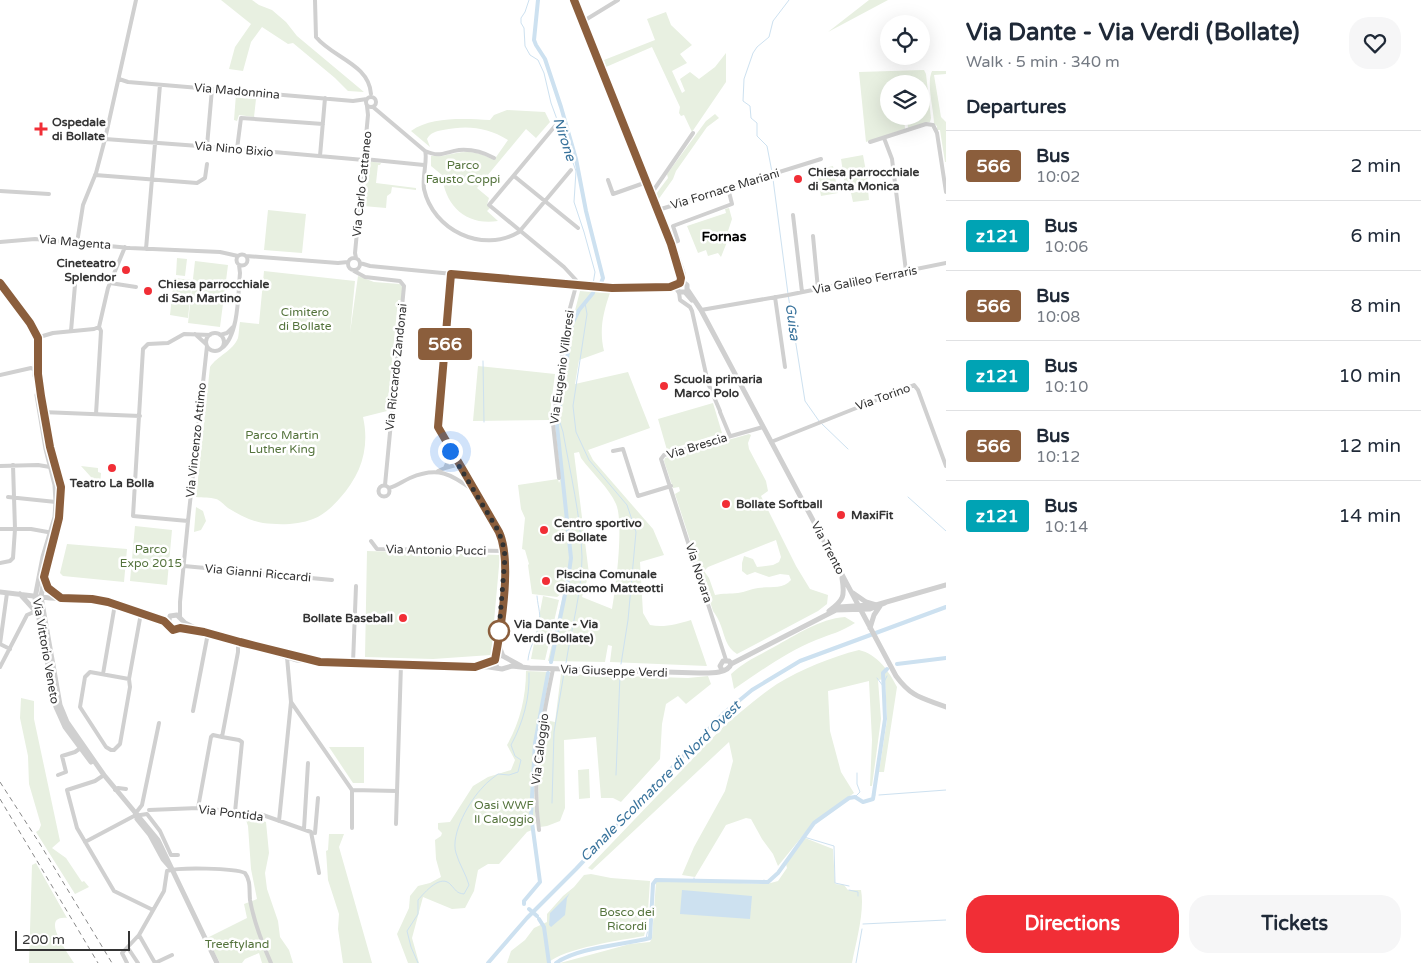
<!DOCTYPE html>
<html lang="en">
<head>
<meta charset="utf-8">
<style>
	:root { --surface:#fff; --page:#f6f6f7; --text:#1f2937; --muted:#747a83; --line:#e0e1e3; --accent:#f12e36 }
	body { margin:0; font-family:"Varela Round",sans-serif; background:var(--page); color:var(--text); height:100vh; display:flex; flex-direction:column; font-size:19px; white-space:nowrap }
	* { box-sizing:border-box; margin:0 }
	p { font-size:16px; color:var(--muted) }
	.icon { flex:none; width:28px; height:28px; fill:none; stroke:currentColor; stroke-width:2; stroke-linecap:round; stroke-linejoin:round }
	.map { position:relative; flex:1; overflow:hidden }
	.panel { display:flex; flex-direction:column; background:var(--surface); width:475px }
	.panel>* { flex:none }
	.badge { padding:0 10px; border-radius:4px; font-size:18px; line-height:32px }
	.fabs { position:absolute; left:880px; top:15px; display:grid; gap:10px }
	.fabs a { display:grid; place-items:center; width:50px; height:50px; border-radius:50%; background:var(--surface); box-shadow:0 5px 20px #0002; font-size:25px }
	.scale { position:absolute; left:15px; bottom:12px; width:115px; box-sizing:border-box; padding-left:5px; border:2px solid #333; border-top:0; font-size:14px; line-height:18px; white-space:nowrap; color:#333; -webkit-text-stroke:4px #fff; paint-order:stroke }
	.you { position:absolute; width:25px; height:25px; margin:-12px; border:4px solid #fff; border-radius:50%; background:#1a73e8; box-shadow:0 0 0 8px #1a73e833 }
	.map>.badge { position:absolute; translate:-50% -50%; box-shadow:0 0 0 2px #fff }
	h2 { padding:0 20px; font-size:19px; line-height:45px }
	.round { display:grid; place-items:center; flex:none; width:52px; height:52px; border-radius:20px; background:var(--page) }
	.overview { display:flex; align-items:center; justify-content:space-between; height:85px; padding:0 20px }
	h1 { font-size:24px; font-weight:700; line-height:38px }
	.cta { display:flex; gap:10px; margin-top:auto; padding:10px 20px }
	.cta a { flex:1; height:58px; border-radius:20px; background:var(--accent); color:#fff; font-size:20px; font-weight:700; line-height:58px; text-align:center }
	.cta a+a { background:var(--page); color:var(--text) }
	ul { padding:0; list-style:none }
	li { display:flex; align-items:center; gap:15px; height:70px; padding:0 20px; border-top:1px solid var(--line) }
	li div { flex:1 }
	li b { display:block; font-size:19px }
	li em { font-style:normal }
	li .badge { min-width:55px; font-weight:700; text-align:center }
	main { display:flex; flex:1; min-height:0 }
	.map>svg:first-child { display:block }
	.green { fill:#e8f0e1; fill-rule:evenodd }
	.water { fill:#cde1f0 }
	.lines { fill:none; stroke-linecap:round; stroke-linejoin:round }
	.stream { stroke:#cde1f0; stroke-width:1 }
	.canal { stroke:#cde1f0; stroke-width:4 }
	.minor { stroke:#d0d0d0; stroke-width:4 }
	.tertiary { stroke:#d0d0d0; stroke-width:5 }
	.rail { stroke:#888; stroke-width:1; stroke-dasharray:5 4; stroke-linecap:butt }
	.line-casing { stroke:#fff; stroke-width:11 }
	.line { stroke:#8b5e3c; stroke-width:8 }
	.walk { stroke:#333; stroke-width:5; stroke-dasharray:0 9 }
	.poi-dot { fill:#f12e36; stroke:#fff; stroke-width:2 }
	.stop-dot { fill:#fff; stroke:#8b5e3c; stroke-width:2.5 }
	.labels { text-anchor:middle; stroke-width:5; stroke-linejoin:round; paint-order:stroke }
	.street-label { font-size:12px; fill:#333; stroke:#fff }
	.poi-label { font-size:12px; font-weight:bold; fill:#333; stroke:#fff; text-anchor:start }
	.park-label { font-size:12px; fill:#54733c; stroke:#fff }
	.stop-label { font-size:12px; font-weight:bold; fill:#333; stroke:#fff; text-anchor:start }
	.water-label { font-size:14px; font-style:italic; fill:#39739c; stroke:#fff }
	.neighbourhood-label { font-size:14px; font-weight:bold; fill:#000; stroke:#fff }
</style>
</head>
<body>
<main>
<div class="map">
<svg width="946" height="963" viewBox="0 0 946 963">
	<rect width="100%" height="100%" fill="#fff"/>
	<path class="green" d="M221 0H252L259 5 272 10 286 22 297 36 364 92 348 91 335 78 293 43 288 44 262 27 251 42 243 71 229 69 235 47 251 24Z
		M869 0H888L828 32Z
		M666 12 671 25 692 45 680 54 687 63 672 71 682 93 685 91 680 79 690 72 699 79 715 67 726 53V82L692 132 684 115 681 116 679 113 680 107 652 47 606 67 604 60 655 40 647 19Z
		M924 70 926 74 931 118 930 122 908 128 907 116H921V84H889V116H904L905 129 866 142 859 72Z
		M932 71H946V74L934 75 941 117 946 122V162H945L940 130H937V126L934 124C934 110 926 83 932 71Z
		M236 94 240 95V98L256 99 254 117 239 115 237 121 234 120Z
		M507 110 545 112 550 122 536 138 526 129 477 188 489 198 487 205 490 208 487 211 498 221C466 226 445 206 442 175L431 166V156C435 155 438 157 442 156 463 151 474 149 494 160L508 140C487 127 467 125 443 130 436 131 430 133 427 139L430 147 411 131C432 116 466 119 490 120L494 115Z
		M715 114 719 118 707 127 676 171 673 179 658 200 656 194 668 178 667 174 706 121Z
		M863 155 869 188 846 192 841 159Z
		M368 161 381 163 380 165H378L376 183 416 188V190L392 187 391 193 387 196 386 208 363 206Z
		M833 166 838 193 821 196 816 170Z
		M868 190 869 200 853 202 851 193Z
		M729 208 732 219 728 231 731 232 721 257 718 253 708 256 706 250 698 253 687 226 726 213 725 209Z
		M268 210 306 214 302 253 264 250Z
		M177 258 187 259 185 276 176 275Z
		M195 261 228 265 220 327 188 323Z
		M264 271 355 281 350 333 358 276 374 282 400 284 403 288 401 300H398L387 411 363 417C370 448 361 475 340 498 332 507 324 515 313 519 298 525 279 525 263 523 251 521 239 515 228 508 224 505 220 500 216 499 210 497 203 498 196 497L210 367C217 356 233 351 238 338 239 334 239 327 240 322L259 324Z
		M174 278 192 280 188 318 170 315Z
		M580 291 610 293C603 313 599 330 604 351L579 360 575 384 628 372 650 428 588 450 593 460 653 529 664 555 640 562 643 613 650 625C664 628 677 624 691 620L707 666 610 662 612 646 608 645 605 662 548 661 563 595 561 594 557 597 532 594 528 565 529 564 525 550 522 549 525 518 521 509 518 485 558 479 559 483 562 475 556 426 570 330ZM579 452 581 458C592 473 609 488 616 504 624 522 616 588 612 609L582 597 589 574 574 453Z
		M478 366 555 374 549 420 473 421Z
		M713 403 722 433 667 450 658 419Z
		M749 434 751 435 748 443 749 449 766 481 768 491 761 496 796 566 810 589 828 595 827 604 818 611 737 654C726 647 725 637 721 626 719 620 716 615 713 611L675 494 680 491 679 487 673 488 664 461 665 458ZM776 540 781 557 779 562 773 565 757 567 753 559 744 556 742 563V571L747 575 755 572 769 577 780 574 789 575 791 580C783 590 769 586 758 588 751 589 745 592 738 593 730 594 723 593 715 595L709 578 704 571 708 567Z
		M81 466 98 468V472L101 473 100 487Z
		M196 507 203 511 206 521 201 530 194 532Z
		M135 526 172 530 167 585 130 581Z
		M67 544 127 549 124 582 63 576 60 573Z
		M367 551 500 555 491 655 433 659 365 657Z
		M543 596 559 600 545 660 531 659Z
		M845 617 855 623C841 632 831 634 816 640 787 652 760 671 734 689L731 674C745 661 758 656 774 647 796 635 819 619 845 617Z
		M859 650C877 654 889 671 897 687L884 772H879L887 720 885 679 878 680 881 719 872 786H870L872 740 869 681 828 691 830 731 841 772 854 793 813 823 778 866 773 854 762 839 751 819 746 818 726 825 695 877 682 875 694 847 725 791 733 761 729 742 592 870 588 868 725 725C742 711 759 696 777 684 802 669 831 657 859 650Z
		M526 671 550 672C541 722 530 772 536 823L532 826V830L527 832 499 864H488L478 870 474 891 465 908 452 909 423 897 412 938 419 963H408L397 934 409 908 410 896 418 886 430 883 441 877 436 859 435 840 441 836 442 833 438 829V823L450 822 473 786 488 777 511 770 515 760 507 745C520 722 526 697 526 671Z
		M561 674 688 678 708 676 711 684 686 704 678 696 666 704 662 724 660 759 621 802 613 798H601L596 737 564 740 565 808 560 821 547 826 540 827C537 790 538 757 545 720L555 722Z
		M21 698 34 701V719L60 841 52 848 66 858 82 882 84 881 89 887 75 894 36 832 39 830 41 825 29 784 28 756 20 718Z
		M329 747H364V783H353Z
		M589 769 590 798 579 799 578 770Z
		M245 817 258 819 266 822 269 853 265 873 267 889 278 921 280 937 289 950 293 963H262L259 953 245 959 242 963H220L207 938 247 918 244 904 257 899 251 869 248 826Z
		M329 834H344L339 847 372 963H343L338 929 339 914 328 880 326 851 328 850Z
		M805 838 833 849 835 884 844 885 848 890H861C865 911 856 942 852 963H560L630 944 650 942 652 938 656 882H712L767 884 778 881 787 868 786 864Z
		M36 863 67 918C39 915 68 953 74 963H29L32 865Z
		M591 874 611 878 650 881 647 925 644 936C622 940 564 948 548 963H507L511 951 525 940 534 928 547 922V914L563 896 574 887 584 875Z"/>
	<path class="water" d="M682 890 752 896 750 919 680 914Z
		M570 893 567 898 565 915 551 927 549 925 550 913Z"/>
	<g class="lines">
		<path class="stream" d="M529 0 525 12 521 18V23L524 28 525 46 530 55 538 60 544 73 551 103 576 171 574 202 584 232 595 272 593 284
			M772 172 767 146 757 136V123L751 118 750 106 743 101 744 79 753 53 757 47 769 37 773 21 789 0
			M773 179 788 294 805 401 819 421
			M585 303 587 314 573 406 576 432 589 460 627 505 636 532 628 620 621 664
			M483 361 484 422
			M558 416 563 432C570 472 581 517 582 557 582 591 571 630 566 663
			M822 424 848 449
			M908 497 946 531
			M528 660C529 648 535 640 538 629 542 614 538 609 537 596
			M877 678 883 686
			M883 684 887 676
			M616 775 620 675
			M874 795H875
			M879 795 946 790
			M855 797 860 792 857 784V773
			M552 803 554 732 564 673
			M804 837 834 846 835 883 849 886
			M694 878V880
			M764 883V880
			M849 890 858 892V896
			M863 924 946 920
			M646 939 648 929
			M418 963 411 947 407 931 418 914V900C425 892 441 873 451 885 456 890 456 893 464 894L469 885C466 874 459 864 456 853 450 834 470 800 483 787 487 782 493 778 498 774L509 775 518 772 521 760 515 756 511 745C523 723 530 698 529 673
			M856 963 862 929"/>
		<path class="canal" d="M538 0 534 40 536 45 545 59 561 107 576 159 586 211 603 278 601 283
			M551 662 568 580 571 558 557 426 572 324 579 310 593 293
			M897 664 946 658
			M524 904V901L540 882 531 815 535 743 548 673
			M529 909 537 916
			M539 919 544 927 549 963
			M488 963 527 918 576 869 724 713 752 690 800 661 946 607
			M556 963C578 947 624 945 650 938L653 884 656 880 768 882 778 873 814 823 849 798 855 797 863 802 873 799 885 719 883 673 887 669"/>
		<path class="minor" d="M315 0 316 37C333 58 369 64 371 94
			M582 22 618 0
			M119 79 128 82 330 99 353 101 367 99
			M366 102a5 5 0 1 1 10 0a5 5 0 1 1-10 0Z
			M373 107 425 151C428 158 422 177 424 189 433 230 482 254 519 232L571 170
			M555 126 489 205 564 267 576 280V286L567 319 553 424 559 478
			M884 138 892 159 906 271
			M105 139 239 149 364 160
			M870 142 926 124 933 125 937 133 946 192
			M207 146 212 89
			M237 149 241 118 323 124
			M425 151C440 158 445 152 459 150 472 149 483 152 494 158
			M320 156 325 98
			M364 159 424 165
			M95 175 197 183 205 178 207 164
			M514 176 578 228
			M608 180 613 194 647 182
			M0 191 49 194
			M651 194 693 133
			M658 210 821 159
			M793 215 802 292
			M813 236 818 289
			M0 242 35 239 130 248 220 252 238 256
			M77 243 83 205 96 173 105 139 136 0
			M671 244 678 241 673 226 732 204 728 188
			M146 249 160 85
			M236.5 260a5.5 5.5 0 1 1 11 0a5.5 5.5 0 1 1-11 0Z
			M246 256 338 263 348 262
			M348 264a6 6 0 1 1 12 0a6 6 0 1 1-12 0Z
			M356 258 355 253 368 115 367 106
			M360 263 370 266 597 288H657L670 287 678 284
			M354 271 365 277 400 281 404 286 385 485
			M451 274 438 427 499 532 504 548 505 557 500 647 503 655
			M110 283 136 287
			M679 292 680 300 690 307 692 311 708 383 720 411
			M775 297 785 367
			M701 310 788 295 946 263
			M71 331 75 285
			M206 342a9 9 0 1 1 18 0a9 9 0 1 1-18 0Z
			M195 334 206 344
			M220 335 227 333 233 327
			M36 338 53 333 94 329 99 327
			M222 348C239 335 238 294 240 273L239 265
			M0 375 31 368 37 371
			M42 412 140 416
			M720 412 730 436
			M96 414 101 331 99 327 108 288 125 247
			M771 442 914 385 918 390 946 466
			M613 451 623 449 638 496 671 486
			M0 466 38 465 50 467
			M445 468 456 465 460 466
			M438 471 445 468 451 454
			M378.5 491a5.5 5.5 0 1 1 11 0a5.5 5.5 0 1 1-11 0Z
			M389 488C397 486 403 481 410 478 438 466 451 474 473 490
			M8 497 56 502
			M188 521 133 516 143 349 148 344 168 343 184 334 210 335
			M0 529H31L53 533
			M371 541 377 549 505 551
			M0 563 10 561 13 558 15 529 13 465
			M184 566 332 580
			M7 593 0 644 10 649
			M180 617V602L188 521 207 346
			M496 659 499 633
			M726 660 661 459 664 455 763 427
			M353 663 356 586
			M0 667 27 615 36 611
			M90 672 129 679 130 687 120 744 114 750H111L106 747 80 707 85 677Z
			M103 674 115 604
			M129 679 141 613
			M291 702 352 790
			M193 711 208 633
			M222 737 239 740 242 742 235 812
			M58 775 66 772 62 756 75 752 82 747
			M104 775 95 781 67 790 77 828 114 891 153 910
			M115 790 118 788 126 789
			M352 790 397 791
			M198 808 211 737 213 735 222 737 238 652V642
			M149 810 198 808 260 814 311 832 319 873
			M135 814 142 805 159 723
			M279 821 291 702 287 657
			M396 824 401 664
			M352 828V790
			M304 829 308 763
			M539 830C531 775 542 722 553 669
			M315 833 318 798
			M85 842 134 816 147 814 160 831 171 855H178
			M139 935 155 963
			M128 948 138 963
			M127 963 122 953 139 935 164 891 167 871C179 867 234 868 245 873 251 881 249 890 250 900 254 922 262 943 271 963
			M155 963 172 955"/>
		<path class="tertiary" d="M574 0 679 261 683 273V282
			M683 282 687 285V289L701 310 896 676C912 698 923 698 946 707
			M683 282 678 284 677 289 679 292H685
			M0 283 30 323 38 338V374L41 396 48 437 61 487 59 518 48 556 41 597 60 705 67 722 104 775 158 840 217 963
			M685 292 692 300
			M35 376 36 337
			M37 395 46 449 55 485 56 502 55 517 43 557 35 598 56 707 65 727 91 762
			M44 579 48 588 58 597
			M0 592 50 598 99 600 160 619 166 622 173 629H187L245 643
			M853 593 866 602 876 605 946 585
			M20 594 38 614
			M839 607 870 605
			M829 611C844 600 845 596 842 578
			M168 624 170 616 177 615 185 623 193 627
			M870 628 874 615 880 606
			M241 643 297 660 319 662 489 667 502 669 512 666 530 668 699 673C709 673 728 674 731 664
			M731 664 836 610 870 609 885 603
			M497 668 495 662 496 659 501 655 521 666
			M722 670 720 666 723 661H729L731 664
			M137 819 150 835 163 859 170 867"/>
		<path class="rail" d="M0 782 40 844 112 963
			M0 799 98 963"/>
	</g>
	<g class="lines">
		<defs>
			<path id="line" d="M0 283 30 323 38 338V374L41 396 50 447 61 487 59 518 44 577 48 588 61 598 92 599 108 602 164 621 173 630 180 628 204 632 240 642 320 662 475 667 495 660C501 628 512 560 499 532L438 427 451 274 612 288 670 287 680 283 681 278 671 244 574 0"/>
		</defs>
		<use href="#line" class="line-casing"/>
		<use href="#line" class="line"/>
		<path class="walk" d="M450 451 499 532 504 548 505 557 499 631"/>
	</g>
	<g class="poi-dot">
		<path d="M38.5 121.5h5v5h5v5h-5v5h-5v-5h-5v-5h5z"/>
		<circle cx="798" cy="179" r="5"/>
		<circle cx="126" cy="270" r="5"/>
		<circle cx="148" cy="291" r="5"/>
		<circle cx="664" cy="386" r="5"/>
		<circle cx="112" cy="468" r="5"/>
		<circle cx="726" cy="504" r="5"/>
		<circle cx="841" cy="515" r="5"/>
		<circle cx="544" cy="530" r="5"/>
		<circle cx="546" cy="581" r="5"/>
		<circle cx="403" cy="618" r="5"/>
	</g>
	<circle class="stop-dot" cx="499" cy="631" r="10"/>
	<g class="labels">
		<g class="street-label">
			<text transform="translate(237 91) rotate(5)" y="4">Via Madonnina</text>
			<text transform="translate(234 149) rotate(5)" y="4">Via Nino Bixio</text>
			<text transform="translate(362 184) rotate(-84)" y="4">Via Carlo Cattaneo</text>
			<text transform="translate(725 189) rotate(-17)" y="4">Via Fornace Mariani</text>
			<text transform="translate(75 242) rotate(5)" y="4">Via Magenta</text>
			<text transform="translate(865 280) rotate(-11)" y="4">Via Galileo Ferraris</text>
			<text transform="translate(396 367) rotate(-84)" y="4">Via Riccardo Zandonai</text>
			<text transform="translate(562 367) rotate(-82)" y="4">Via Eugenio Villoresi</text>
			<text transform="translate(883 397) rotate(-20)" y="4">Via Torino</text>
			<text transform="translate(196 440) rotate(-84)" y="4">Via Vincenzo Attimo</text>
			<text transform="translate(697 446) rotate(-17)" y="4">Via Brescia</text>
			<text transform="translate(828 548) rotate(62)" y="4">Via Trento</text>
			<text transform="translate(436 550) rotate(1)" y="4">Via Antonio Pucci</text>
			<text transform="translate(258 573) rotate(5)" y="4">Via Gianni Riccardi</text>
			<text transform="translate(699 573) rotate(72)" y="4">Via Novara</text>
			<text transform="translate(46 651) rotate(80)" y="4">Via Vittorio Veneto</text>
			<text transform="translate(614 671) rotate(2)" y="4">Via Giuseppe Verdi</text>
			<text transform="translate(540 749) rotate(-83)" y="4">Via Caloggio</text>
			<text transform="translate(231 813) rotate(7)" y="4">Via Pontida</text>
		</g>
		<g class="poi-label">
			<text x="52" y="126">Ospedale<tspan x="52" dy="14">di Bollate</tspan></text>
			<text x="808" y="176">Chiesa parrocchiale<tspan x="808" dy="14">di Santa Monica</tspan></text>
			<text x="116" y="267" text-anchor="end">Cineteatro<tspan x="116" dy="14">Splendor</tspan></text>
			<text x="158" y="288">Chiesa parrocchiale<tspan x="158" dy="14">di San Martino</tspan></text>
			<text x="674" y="383">Scuola primaria<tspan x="674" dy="14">Marco Polo</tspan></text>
			<text x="112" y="487" text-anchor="middle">Teatro La Bolla</text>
			<text x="736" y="508">Bollate Softball</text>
			<text x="851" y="519">MaxiFit</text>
			<text x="554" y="527">Centro sportivo<tspan x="554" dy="14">di Bollate</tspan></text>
			<text x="556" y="578">Piscina Comunale<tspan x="556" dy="14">Giacomo Matteotti</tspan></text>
			<text x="393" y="622" text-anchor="end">Bollate Baseball</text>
		</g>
		<g class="park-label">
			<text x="463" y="169">Parco<tspan x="463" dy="14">Fausto Coppi</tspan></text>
			<text x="305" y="316">Cimitero<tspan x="305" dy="14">di Bollate</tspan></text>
			<text x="282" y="439">Parco Martin<tspan x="282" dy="14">Luther King</tspan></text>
			<text x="151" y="553">Parco<tspan x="151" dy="14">Expo 2015</tspan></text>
			<text x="504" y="809">Oasi WWF<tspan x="504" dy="14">Il Caloggio</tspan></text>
			<text x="627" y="916">Bosco dei<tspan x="627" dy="14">Ricordi</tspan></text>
			<text x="237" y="948">Treeftyland</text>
		</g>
		<g class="stop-label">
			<text x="514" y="628">Via Dante - Via<tspan x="514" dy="14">Verdi (Bollate)</tspan></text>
		</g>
		<g class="water-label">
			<text transform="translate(565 139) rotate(72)" y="5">Nirone</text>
			<text transform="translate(793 322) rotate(82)" y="5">Guisa</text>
			<text transform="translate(660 781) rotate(-45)" y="5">Canale Scolmatore di Nord Ovest</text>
		</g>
		<g class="neighbourhood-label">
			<text x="724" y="241">Fornas</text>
		</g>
	</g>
</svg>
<div class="fabs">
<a><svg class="icon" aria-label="locate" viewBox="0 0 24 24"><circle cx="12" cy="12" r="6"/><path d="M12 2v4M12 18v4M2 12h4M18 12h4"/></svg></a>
<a><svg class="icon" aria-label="layers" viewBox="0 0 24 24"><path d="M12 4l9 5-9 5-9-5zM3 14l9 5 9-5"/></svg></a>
</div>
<div class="scale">200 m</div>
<div class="you" style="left:450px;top:451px"></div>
<b class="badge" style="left:445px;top:344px;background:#8b5e3c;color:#fff">566</b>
</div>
<section class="panel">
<div class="overview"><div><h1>Via Dante - Via Verdi (Bollate)</h1><p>Walk · 5 min · 340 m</p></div><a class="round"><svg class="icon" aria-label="heart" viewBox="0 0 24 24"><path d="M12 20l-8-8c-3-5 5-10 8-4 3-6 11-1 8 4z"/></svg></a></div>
<h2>Departures</h2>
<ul>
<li><span class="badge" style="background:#8b5e3c;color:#fff">566</span><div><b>Bus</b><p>10:02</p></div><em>2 min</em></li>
<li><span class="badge" style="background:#00a3b4;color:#fff">z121</span><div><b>Bus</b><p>10:06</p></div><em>6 min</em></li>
<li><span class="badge" style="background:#8b5e3c;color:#fff">566</span><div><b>Bus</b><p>10:08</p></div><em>8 min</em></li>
<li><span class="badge" style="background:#00a3b4;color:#fff">z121</span><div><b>Bus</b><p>10:10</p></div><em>10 min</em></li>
<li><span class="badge" style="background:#8b5e3c;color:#fff">566</span><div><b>Bus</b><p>10:12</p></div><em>12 min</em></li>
<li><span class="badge" style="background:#00a3b4;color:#fff">z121</span><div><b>Bus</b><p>10:14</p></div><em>14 min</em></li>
</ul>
<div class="cta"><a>Directions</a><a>Tickets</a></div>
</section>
</main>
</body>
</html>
